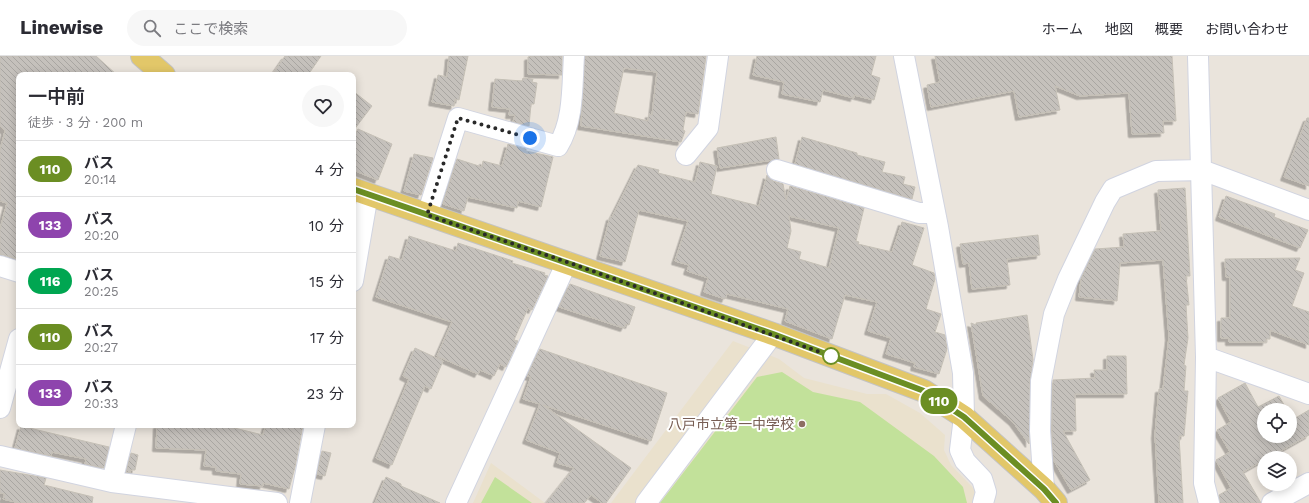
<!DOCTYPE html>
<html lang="ja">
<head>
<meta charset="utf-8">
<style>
	:root { --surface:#fff; --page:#f7f7f7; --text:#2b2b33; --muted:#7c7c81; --line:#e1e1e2 }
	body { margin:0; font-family:"Work Sans","Noto Sans JP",sans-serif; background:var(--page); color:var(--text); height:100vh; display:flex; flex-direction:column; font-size:15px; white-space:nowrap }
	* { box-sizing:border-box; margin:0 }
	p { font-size:13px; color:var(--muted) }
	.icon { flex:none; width:22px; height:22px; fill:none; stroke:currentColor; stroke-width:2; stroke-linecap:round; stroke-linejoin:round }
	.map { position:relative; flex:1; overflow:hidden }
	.sheet { position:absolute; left:16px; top:16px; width:340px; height:356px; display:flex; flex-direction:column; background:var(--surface); border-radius:8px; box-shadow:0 2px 10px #0003 }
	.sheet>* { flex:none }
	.badge { padding:0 8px; border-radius:13px; font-size:14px; line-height:26px }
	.tools { position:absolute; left:1257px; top:347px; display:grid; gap:8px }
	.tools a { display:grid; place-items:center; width:40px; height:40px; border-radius:50%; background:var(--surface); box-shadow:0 2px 10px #0003; font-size:20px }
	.you { position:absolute; width:20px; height:20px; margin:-10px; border:3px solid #fff; border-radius:50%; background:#1a73e8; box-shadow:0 0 0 6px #1a73e833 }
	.map>.badge { position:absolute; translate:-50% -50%; box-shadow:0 0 0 2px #fff }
	.round { display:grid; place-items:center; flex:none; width:42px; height:42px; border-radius:21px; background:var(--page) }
	.overview { display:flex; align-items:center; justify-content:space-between; height:68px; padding:0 12px }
	h1 { font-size:19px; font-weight:600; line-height:30px }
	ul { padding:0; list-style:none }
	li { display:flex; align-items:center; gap:12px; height:56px; padding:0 12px; border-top:1px solid var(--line) }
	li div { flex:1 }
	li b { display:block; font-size:15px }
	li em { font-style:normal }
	li .badge { min-width:44px; font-weight:700; text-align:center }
	header { display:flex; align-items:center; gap:24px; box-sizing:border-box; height:56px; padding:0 20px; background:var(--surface); border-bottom:1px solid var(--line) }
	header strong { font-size:19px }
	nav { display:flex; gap:22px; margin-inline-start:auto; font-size:14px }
	.search { width:280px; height:36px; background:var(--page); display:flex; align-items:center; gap:10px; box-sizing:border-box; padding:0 14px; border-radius:22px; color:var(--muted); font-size:15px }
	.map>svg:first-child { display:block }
	.education { fill:#eae1cd }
	.pitch { fill:#c2e19a }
	.building { fill:url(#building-back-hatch); stroke:#c5c0b6; fill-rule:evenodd; filter:url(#shadow) }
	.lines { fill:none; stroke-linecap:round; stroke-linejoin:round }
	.minor-casing { stroke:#d1d4e0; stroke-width:22 }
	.major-casing { stroke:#c3c3c3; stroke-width:24 }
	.minor { stroke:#fff; stroke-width:20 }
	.major { stroke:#e2c769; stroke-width:22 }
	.line-casing { stroke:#fff; stroke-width:9 }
	.line { stroke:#6b8e23; stroke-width:6 }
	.walk { stroke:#292929; stroke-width:4; stroke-dasharray:0 7.2 }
	.stop-dot { fill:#fff; stroke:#6b8e23; stroke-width:2 }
	.education-dot { fill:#8d6e63; stroke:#fff; stroke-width:1.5 }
	.labels { text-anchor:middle; stroke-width:4; stroke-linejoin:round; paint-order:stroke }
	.education-label { font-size:14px; fill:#785e54; stroke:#fff; text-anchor:end }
</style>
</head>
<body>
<header>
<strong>Linewise</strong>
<div class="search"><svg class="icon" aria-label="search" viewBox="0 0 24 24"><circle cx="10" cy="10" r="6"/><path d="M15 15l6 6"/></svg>ここで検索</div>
<nav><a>ホーム</a><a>地図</a><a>概要</a><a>お問い合わせ</a></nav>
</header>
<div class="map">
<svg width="1309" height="447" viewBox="0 0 1309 447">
	<defs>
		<pattern id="building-back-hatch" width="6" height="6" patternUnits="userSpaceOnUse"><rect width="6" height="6" fill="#c5c1bc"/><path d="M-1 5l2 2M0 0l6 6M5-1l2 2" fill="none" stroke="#a9a6a2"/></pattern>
		<filter id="shadow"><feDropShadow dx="-3.5" dy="3.5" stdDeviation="0" flood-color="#0004"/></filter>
	</defs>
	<rect width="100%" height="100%" fill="#eae4dc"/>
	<path class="education" d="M733 285 779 303 804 322 867 338H886L920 357 945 379 944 394 951 409 975 434 974 447H611Z
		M491 407 545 447H473Z"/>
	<path class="pitch" d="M782 316 813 336 860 346 934 400 963 431 967 447H660L757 321Z
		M495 421 532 447H481Z"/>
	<path class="building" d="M0 0H96L117 19H19V203L0 198V173L7 147 0 145V94L5 75 0 70Z
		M285 0H321L308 19H272Z
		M449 0H468L459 44 455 43 454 50 432 46 438 19 447 21Z
		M533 0H562V19L528 18V1Z
		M585 0H706L698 58 686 56 683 74 685 75 681 86 581 70ZM624 12 657 16 652 59 649 58 648 65 614 57Z
		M757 0H876L871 19 880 22 874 44 854 39V42L823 34 820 46 782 38 784 26 753 19Z
		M935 0H1172L1176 65H1163L1164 77 1132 78 1129 37 1080 40 1055 30 1060 54 1019 61 1014 35 931 51 927 29 940 26Z
		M523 22 533 23 532 26 537 27 534 48H531L529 70 513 66 515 59H509L510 53 492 51 495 23 522 25Z
		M353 35 372 50 353 75Z
		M1307 62H1309V130L1284 121Z
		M358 73 392 88 378 124 353 114V82Z
		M776 81 779 103 720 112 717 92Z
		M802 81 857 97V99L885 106 882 116 905 121 903 128 915 131 912 143 795 108Z
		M508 88 526 93V95L553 101 541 151 518 145 517 152 468 141 464 155 443 148 457 103 482 111 483 105 502 110Z
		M414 98 433 102 421 139 404 135Z
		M700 106 717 110 711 138 759 150 767 119 773 125 783 128 786 144 790 130 864 152 856 185 859 186 858 188 892 196 902 166 924 172 912 209 934 217 935 223 926 253 941 258 935 276 945 279 947 293 939 318 914 311 915 307 886 298 891 282 868 275 877 246 845 239 832 283 785 265 788 253 727 238 725 243 704 236 708 222 687 215 689 209 675 205 688 165 639 154 625 206 600 200 610 161H612L638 109 659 114 658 117 695 126ZM789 160 839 172 829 212 799 203 801 196 787 192 791 175Z
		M1185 132 1190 220H1186L1189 249H1186L1188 282 1184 309 1186 310 1184 335H1188L1184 380H1179L1183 447H1159L1155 379 1159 333H1163L1169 281 1163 204 1120 207 1117 245 1079 241 1081 223 1095 193 1124 191 1123 178 1161 175 1158 134Z
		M1226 140 1275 158 1274 161 1308 174 1300 192 1219 161Z
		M1038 179 1040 199 1007 203 1010 229 972 233 969 207 963 208 960 188Z
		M409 180 456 195 458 187 513 205 512 207 545 217 544 219 548 220 532 254 528 252 514 284 518 285 506 311 500 308 494 320 480 314 478 318 437 300 452 266 376 241 389 200 402 204Z
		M1300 202 1295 214 1304 217 1292 250 1309 256V289L1270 274V283H1266V286H1229V282H1221V262H1230V221H1226L1225 203Z
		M570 228 635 251 629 269 626 268 624 272 559 251Z
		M1027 259 1033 304 1030 325 1029 388 1013 366 983 340 971 267 976 269V267Z
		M415 292 443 305 431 333 425 330 392 409 376 402 409 323 403 320Z
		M540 293 667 337 651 385 543 349 631 412 606 447H602L591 439 584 447H546L574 412 557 407 560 397 526 384 540 348 523 343 531 321 527 320Z
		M1107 300H1126L1127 338H1075L1076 375H1063L1090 424 1071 434 1053 403 1052 375 1053 324 1095 322 1094 314H1107Z
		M1245 327 1258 351 1279 340 1287 354H1264V380H1290V360L1292 364 1309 354V379L1268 402H1264V404L1243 416 1261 447H1220L1219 439 1231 432 1216 404 1230 396 1217 374 1231 366 1218 342Z
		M157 369H222L263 379 266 369H303L295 411 289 433 263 427V430L240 428 241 418 216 415V411L204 410 206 394 156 392Z
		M21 370 109 391 104 412 85 408 86 403 52 396 51 400 15 392Z
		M322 395 331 397 325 420 317 418Z
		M131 397 138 399 135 414H130V417L126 416Z
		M0 414 46 422 44 429 93 441 92 447H20L3 443 5 438 0 437Z
		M386 421 401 428V430L440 447H375Z"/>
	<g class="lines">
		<defs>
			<path id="minor" d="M904 0 938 171 963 317 964 361 960 394 965 405 982 423 986 436 983 447
				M1198 0 1206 301 1204 427 1209 447
				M686 99 708 72 718 0
				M777 114 919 157H935
				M427 159 458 62 558 90C574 65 572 29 574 0
				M0 210 19 216
				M353 225 368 138
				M1206 301 1309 338
				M0 352 19 283
				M0 400 112 426 277 447
				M112 426 126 369
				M1044 433 1040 375 1041 325 1054 258 1068 223 1105 146 1113 133 1156 115 1202 114 1309 154
				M300 447 315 369
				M456 447 567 206
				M646 447 773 278
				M1272 447 1309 427"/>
			<path id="major" d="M142 0 164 19
				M353 133 773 278 924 335 964 361 1044 433 1056 447"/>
		</defs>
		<use href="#minor" class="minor-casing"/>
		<use href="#major" class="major-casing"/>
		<use href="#minor" class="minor"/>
		<use href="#major" class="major"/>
	</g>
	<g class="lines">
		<defs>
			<path id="line" d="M353 133 773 278 924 335 964 361 1044 433 1056 447"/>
		</defs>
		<use href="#line" class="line-casing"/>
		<use href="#line" class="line"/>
		<path class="walk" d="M530 82 458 62 427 159 567 206 831 300"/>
	</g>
	<circle class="stop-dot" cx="831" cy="300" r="8"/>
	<circle class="education-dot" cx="802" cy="368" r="4"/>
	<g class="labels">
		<g class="education-label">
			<text x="794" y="373">八戸市立第一中学校</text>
		</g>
	</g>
</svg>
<div class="tools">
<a><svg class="icon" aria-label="locate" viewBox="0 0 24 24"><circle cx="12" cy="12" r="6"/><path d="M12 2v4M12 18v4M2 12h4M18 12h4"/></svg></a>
<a><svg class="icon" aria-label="layers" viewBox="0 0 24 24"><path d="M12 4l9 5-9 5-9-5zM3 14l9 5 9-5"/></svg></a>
</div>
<div class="you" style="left:530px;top:82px"></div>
<b class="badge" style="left:939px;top:345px;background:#6b8e23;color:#fff">110</b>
<section class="sheet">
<div class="overview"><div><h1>一中前</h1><p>徒歩 · 3 分 · 200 m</p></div><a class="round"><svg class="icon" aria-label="heart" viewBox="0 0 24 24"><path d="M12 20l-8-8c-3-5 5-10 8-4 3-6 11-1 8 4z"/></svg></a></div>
<ul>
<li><span class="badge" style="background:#6b8e23;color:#fff">110</span><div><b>バス</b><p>20:14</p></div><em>4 分</em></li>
<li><span class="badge" style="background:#8e44ad;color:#fff">133</span><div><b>バス</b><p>20:20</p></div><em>10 分</em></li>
<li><span class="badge" style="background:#00a651;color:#fff">116</span><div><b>バス</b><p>20:25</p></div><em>15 分</em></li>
<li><span class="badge" style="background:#6b8e23;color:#fff">110</span><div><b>バス</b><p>20:27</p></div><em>17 分</em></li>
<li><span class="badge" style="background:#8e44ad;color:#fff">133</span><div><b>バス</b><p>20:33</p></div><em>23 分</em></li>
</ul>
</section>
</div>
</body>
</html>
